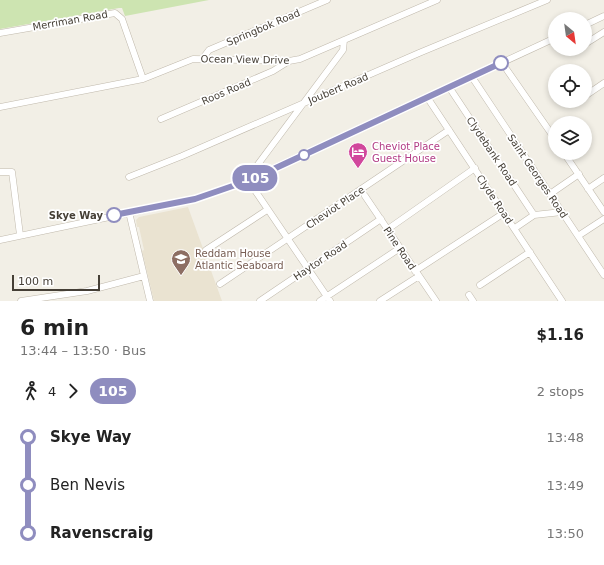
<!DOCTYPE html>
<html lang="en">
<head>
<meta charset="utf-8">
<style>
	:root { --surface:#fff; --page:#f6f6f6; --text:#222; --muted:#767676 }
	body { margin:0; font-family:"DejaVu Sans",sans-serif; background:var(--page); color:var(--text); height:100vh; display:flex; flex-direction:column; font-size:15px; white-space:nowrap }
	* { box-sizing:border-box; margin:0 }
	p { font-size:13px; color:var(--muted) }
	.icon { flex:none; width:22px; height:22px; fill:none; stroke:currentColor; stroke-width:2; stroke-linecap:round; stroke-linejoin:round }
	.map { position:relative; height:301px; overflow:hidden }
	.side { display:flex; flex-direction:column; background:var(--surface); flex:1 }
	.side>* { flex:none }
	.badge { padding:0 8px; border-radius:13px; font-size:14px; line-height:26px }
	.needle { width:26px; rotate:151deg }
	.tools { position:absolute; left:548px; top:12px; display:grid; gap:8px }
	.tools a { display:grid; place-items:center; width:44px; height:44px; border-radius:50%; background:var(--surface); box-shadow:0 2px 6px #0003; font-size:20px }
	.scale { position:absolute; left:12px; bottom:10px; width:88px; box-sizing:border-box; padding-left:4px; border:2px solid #453f36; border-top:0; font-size:11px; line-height:14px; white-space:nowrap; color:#453f36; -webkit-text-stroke:3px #fff; paint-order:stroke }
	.map>.badge { position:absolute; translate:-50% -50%; box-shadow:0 0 0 2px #fff }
	.legs { display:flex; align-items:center; gap:6px; height:44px; padding:0 20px; font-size:13px }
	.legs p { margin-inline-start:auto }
	.summary { display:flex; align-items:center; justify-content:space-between; height:68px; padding:0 20px }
	h1 { font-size:22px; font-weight:700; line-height:30px }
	ul { padding:0 20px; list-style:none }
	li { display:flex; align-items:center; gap:14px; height:48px; font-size:15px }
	li i { display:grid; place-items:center; width:6px; height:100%; margin:0 5px; background:currentColor }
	li i::after { content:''; width:10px; height:10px; margin:-5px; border:3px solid; border-radius:50%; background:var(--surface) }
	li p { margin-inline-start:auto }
	li:first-child i { background:linear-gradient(#0000 50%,currentColor 0) }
	li:last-child i { background:linear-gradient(currentColor 50%,#0000 0) }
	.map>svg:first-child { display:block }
	.education { fill:#eae3d1 }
	.green { fill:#cde4b1 }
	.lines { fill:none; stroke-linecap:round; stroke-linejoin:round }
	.minor-casing { stroke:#c0b9ac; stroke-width:7 }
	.minor { stroke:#fff; stroke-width:6 }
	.line-1-casing { stroke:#fff; stroke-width:9 }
	.line-1 { stroke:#8f8dbf; stroke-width:6 }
	.stop-1-dot { fill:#fff; stroke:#8f8dbf; stroke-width:2 }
	.labels { text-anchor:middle; stroke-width:3.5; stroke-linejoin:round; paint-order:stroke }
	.street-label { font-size:10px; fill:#453f36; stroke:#fff }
	.hotel-label { font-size:10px; fill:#b23c85; stroke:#fff; text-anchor:start }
	.stop-label { font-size:10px; font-weight:bold; fill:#453f36; stroke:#fff; text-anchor:end }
	.education-label { font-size:10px; fill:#785e54; stroke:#fff; text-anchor:start }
</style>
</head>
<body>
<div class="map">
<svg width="604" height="301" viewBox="0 0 604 301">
	<rect width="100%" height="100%" fill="#f2efe6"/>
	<path class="education" d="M188 207 222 301H154L142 251 144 250 139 227H137L136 220 139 217Z"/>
	<path class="green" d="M0 0H209L125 16 122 8H119L0 29Z"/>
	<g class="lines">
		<defs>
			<path id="minor" d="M585 25 604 16
				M0 33 115 13 122 19 143 79
				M585 44 604 32
				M203 58 209 50 327 0
				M507 70 555 139
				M472 77 604 275
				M449 87 534 215
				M585 96 604 83
				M427 97 562 301
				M0 107 143 79 193 59 289 61 300 59 437 0
				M161 119 273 71 289 61
				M564 153 604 212
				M0 172H12L20 235
				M129 177 182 156 419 53 547 0
				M250 180 253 171 343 50 344 40
				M254 189 330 301
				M588 189 604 178
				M550 194 579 174
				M365 196 436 301
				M129 212 150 301
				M515 228 534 215 562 212
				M388 229 475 168
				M578 236 604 219
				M0 240 195 199 242 183 555 38
				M206 250 267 210
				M415 271 504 213
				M220 284 449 130
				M480 285 530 252
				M469 295 473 301
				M21 301 87 291 144 276
				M260 301 381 219
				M320 301 400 248
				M380 301 419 276"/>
		</defs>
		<use href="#minor" class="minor-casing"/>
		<use href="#minor" class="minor"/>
	</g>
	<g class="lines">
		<defs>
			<path id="line-1" d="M114 215 195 199 250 180 501 63"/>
		</defs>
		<use href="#line-1" class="line-1-casing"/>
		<use href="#line-1" class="line-1"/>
	</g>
	<defs>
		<symbol id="hotel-pin" viewBox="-11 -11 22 30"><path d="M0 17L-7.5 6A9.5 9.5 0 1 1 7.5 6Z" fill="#d1479c" stroke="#fff"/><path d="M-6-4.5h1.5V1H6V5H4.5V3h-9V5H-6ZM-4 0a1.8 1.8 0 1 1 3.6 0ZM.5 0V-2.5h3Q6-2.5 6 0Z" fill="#fff"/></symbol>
		<symbol id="school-pin" viewBox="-11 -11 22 30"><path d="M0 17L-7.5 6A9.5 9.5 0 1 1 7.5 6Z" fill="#8d6e63" stroke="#fff"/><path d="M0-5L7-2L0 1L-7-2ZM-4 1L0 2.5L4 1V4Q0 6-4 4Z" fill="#fff"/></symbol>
	</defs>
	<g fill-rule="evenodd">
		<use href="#hotel-pin" x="347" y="141" width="22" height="30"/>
		<use href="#school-pin" x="170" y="248" width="22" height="30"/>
	</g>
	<g class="stop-1-dot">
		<circle cx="501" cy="63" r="7"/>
		<circle cx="304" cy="155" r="5"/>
		<circle cx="114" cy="215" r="7"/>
	</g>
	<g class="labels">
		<g class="street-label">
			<text transform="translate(70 20) rotate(-10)" y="4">Merriman Road</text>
			<text transform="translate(263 27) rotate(-23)" y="4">Springbok Road</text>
			<text transform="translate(245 59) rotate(1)" y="4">Ocean View Drive</text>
			<text transform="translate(338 88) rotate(-23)" y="4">Joubert Road</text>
			<text transform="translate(226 91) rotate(-23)" y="4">Roos Road</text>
			<text transform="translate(492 151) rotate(56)" y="4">Clydebank Road</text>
			<text transform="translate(538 176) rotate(56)" y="4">Saint Georges Road</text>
			<text transform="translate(495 199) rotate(56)" y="4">Clyde Road</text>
			<text transform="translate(335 207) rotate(-34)" y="4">Cheviot Place</text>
			<text transform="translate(400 248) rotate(56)" y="4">Pine Road</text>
			<text transform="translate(320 260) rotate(-34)" y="4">Haytor Road</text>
		</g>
		<g class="hotel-label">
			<text x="372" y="150">Cheviot Place<tspan x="372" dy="12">Guest House</tspan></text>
		</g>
		<g class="stop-label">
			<text x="103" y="219">Skye Way</text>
		</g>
		<g class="education-label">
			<text x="195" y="257">Reddam House<tspan x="195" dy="12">Atlantic Seaboard</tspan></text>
		</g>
	</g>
</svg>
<div class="tools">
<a><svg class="needle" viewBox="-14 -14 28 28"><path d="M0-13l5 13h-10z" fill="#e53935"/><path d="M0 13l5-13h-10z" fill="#767676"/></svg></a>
<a><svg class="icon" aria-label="locate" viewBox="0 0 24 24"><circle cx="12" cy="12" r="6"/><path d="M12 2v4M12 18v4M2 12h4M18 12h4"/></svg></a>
<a><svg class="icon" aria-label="layers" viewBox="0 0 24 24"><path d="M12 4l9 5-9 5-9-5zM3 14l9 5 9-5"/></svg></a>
</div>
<div class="scale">100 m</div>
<b class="badge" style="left:255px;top:178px;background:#8f8dbf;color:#fff">105</b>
</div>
<section class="side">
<div class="summary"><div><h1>6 min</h1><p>13:44 – 13:50 · Bus</p></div><b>$1.16</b></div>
<div class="legs"><svg class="icon" aria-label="walk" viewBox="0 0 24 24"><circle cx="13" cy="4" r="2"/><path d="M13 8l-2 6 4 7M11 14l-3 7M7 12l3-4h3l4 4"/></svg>4<svg class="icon" aria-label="forward" viewBox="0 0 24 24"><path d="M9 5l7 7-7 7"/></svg><b class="badge" style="background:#8f8dbf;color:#fff">105</b><p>2 stops</p></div>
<ul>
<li><i style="color:#8f8dbf"></i><b>Skye Way</b><p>13:48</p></li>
<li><i style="color:#8f8dbf"></i><span>Ben Nevis</span><p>13:49</p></li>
<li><i style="color:#8f8dbf"></i><b>Ravenscraig</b><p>13:50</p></li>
</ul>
</section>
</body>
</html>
